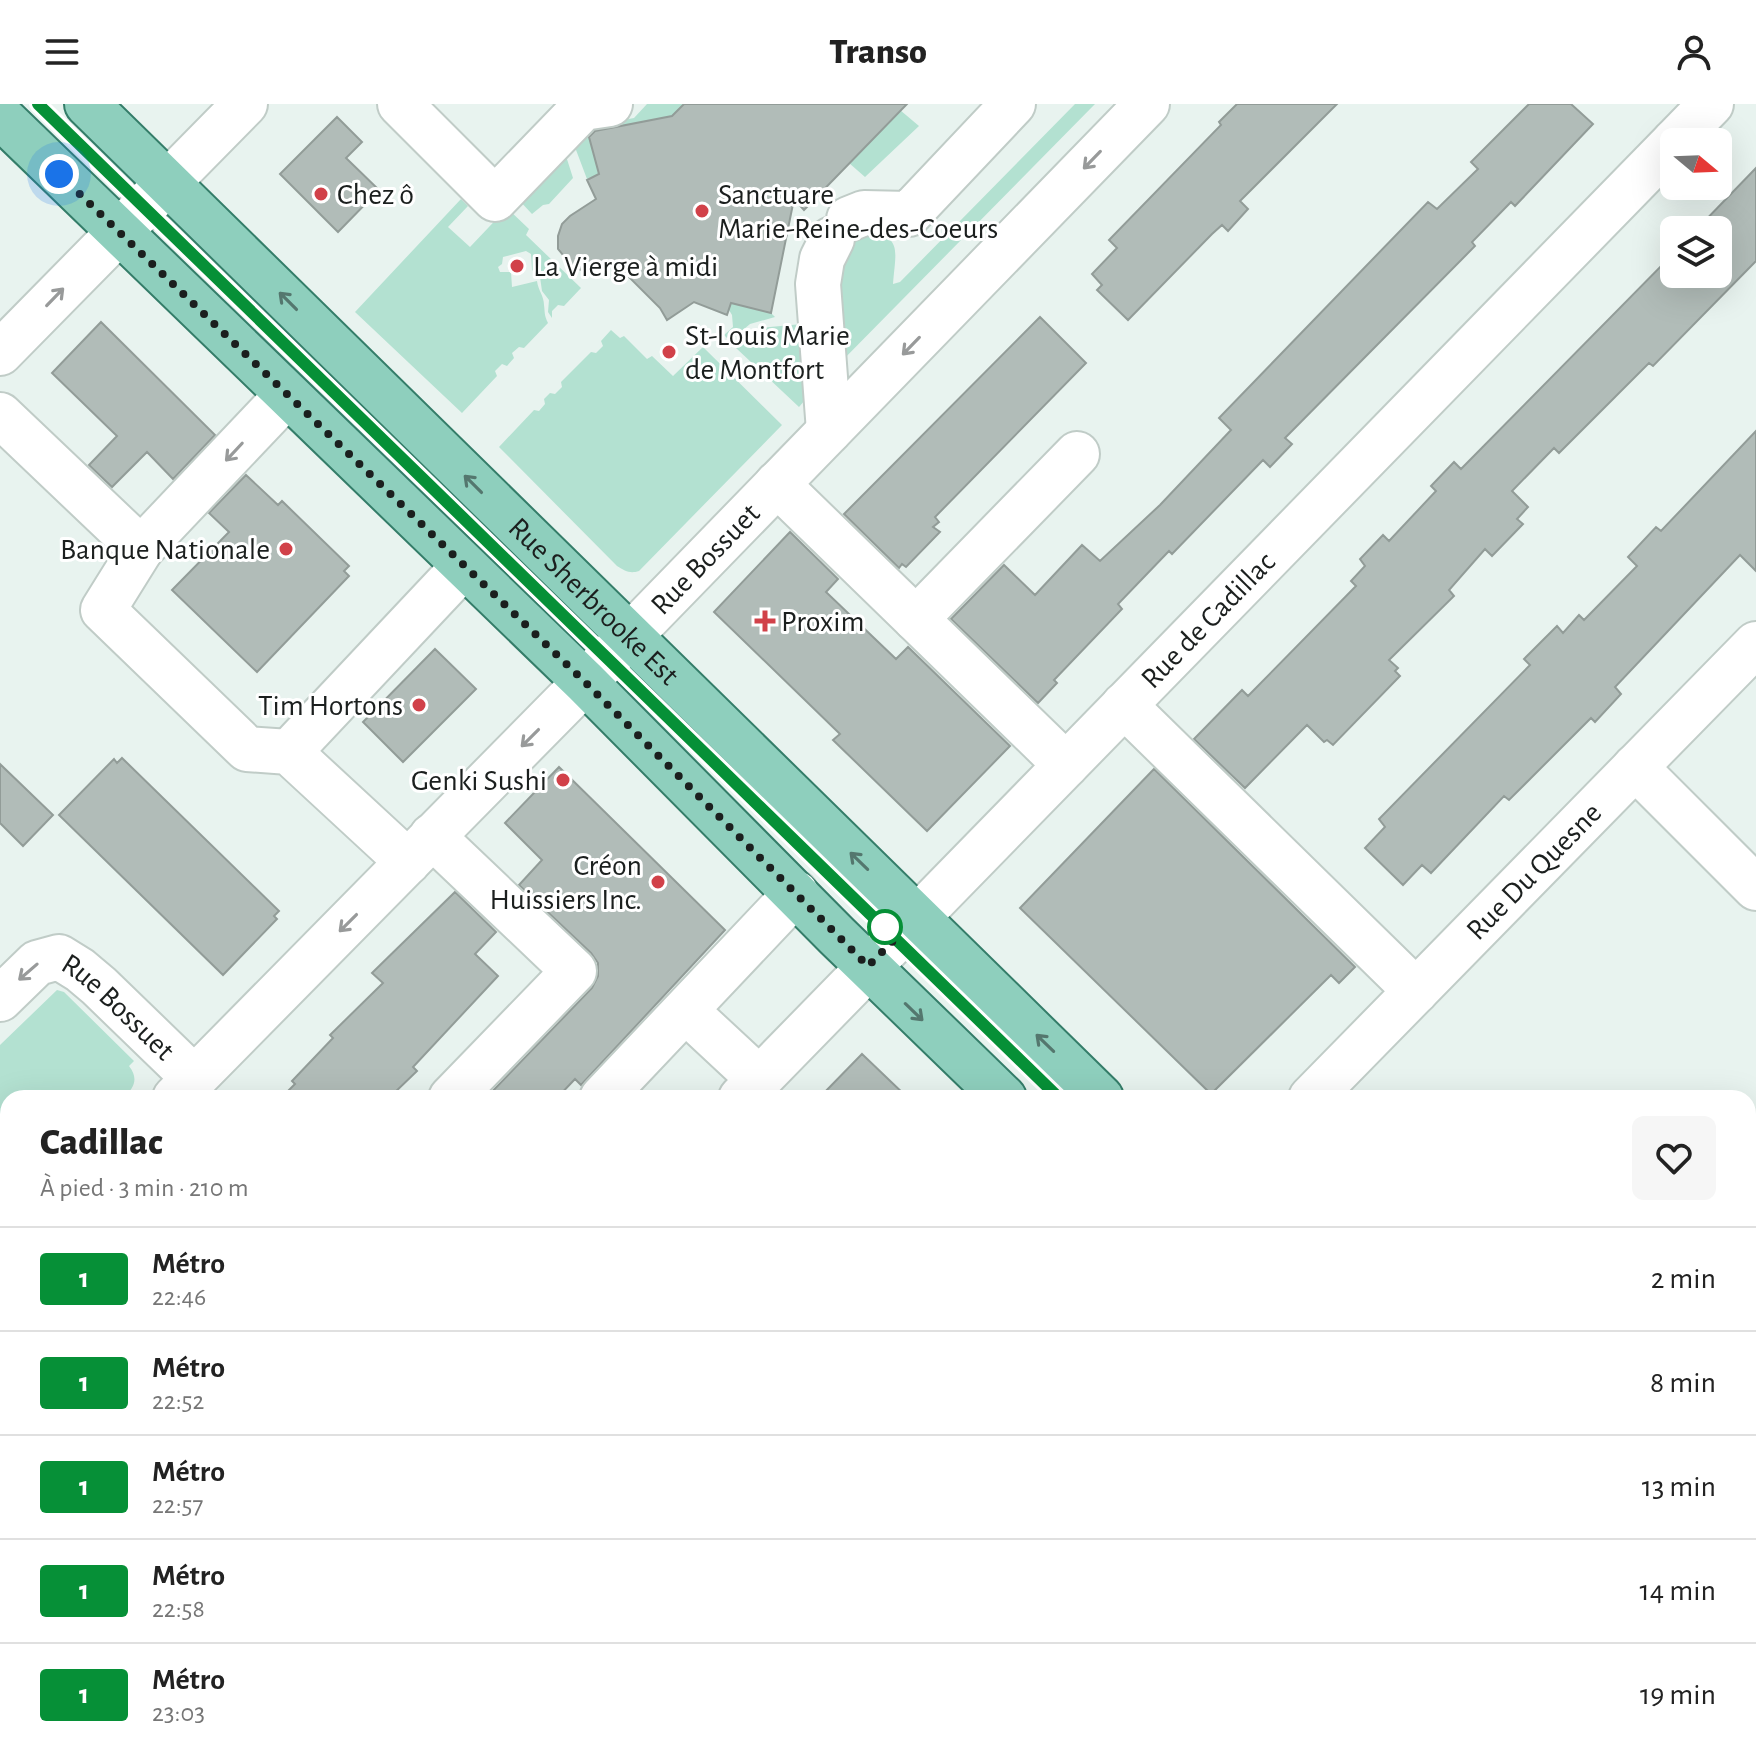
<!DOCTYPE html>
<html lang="fr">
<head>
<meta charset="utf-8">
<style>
	:root { --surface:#fff; --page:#f6f6f6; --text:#222; --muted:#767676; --line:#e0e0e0 }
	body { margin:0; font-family:"Alegreya Sans",sans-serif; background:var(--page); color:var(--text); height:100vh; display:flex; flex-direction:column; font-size:30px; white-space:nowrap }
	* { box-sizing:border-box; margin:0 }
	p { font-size:26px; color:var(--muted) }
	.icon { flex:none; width:44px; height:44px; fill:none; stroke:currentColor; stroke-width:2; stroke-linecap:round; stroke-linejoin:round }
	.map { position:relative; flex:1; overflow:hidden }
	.side { position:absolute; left:0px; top:986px; width:1756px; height:672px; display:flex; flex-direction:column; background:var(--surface); border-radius:24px 24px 0 0; box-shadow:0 8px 32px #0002 }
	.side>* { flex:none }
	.badge { padding:0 16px; border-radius:6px; font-size:28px; line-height:52px }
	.needle { width:52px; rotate:109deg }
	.fabs { position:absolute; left:1660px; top:24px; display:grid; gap:16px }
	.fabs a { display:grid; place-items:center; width:72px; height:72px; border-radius:12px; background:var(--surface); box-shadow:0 8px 32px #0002; font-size:40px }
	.you { position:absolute; width:40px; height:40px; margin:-20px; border:6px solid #fff; border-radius:50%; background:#1a73e8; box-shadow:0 0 0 12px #1a73e833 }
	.map>.badge { position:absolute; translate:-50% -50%; box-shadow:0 0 0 4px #fff }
	.round { display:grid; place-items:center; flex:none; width:84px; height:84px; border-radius:12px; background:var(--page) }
	.summary { display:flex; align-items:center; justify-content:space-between; height:136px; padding:0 40px }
	h1 { font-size:38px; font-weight:800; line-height:60px }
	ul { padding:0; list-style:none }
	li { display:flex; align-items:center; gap:24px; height:104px; padding:0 40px; border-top:2px solid var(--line) }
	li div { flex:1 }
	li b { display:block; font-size:30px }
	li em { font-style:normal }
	li .badge { min-width:88px; font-weight:700; text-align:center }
	header { display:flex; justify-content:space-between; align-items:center; height:104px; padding:0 40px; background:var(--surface); font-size:36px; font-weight:800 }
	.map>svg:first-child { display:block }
	.green { fill:#b3e1d1 }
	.building { fill:#b1bcb8; stroke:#929c98; stroke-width:2 }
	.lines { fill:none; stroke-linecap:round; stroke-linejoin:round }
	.minor-casing { stroke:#c0ccc7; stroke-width:48 }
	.major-casing { stroke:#347d69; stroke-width:48 }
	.minor { stroke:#fff; stroke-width:44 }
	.major { stroke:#8ecfbd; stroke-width:44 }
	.oneway { stroke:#989a9a }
	.oneway2 { stroke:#54776e }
	.line-casing { stroke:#fff; stroke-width:18 }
	.line { stroke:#069037; stroke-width:12 }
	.walk { stroke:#1b1f1e; stroke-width:8; stroke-dasharray:0 14.4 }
	.poi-dot { fill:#d14149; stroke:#fff; stroke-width:3 }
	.stop-dot { fill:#fff; stroke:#069037; stroke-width:4 }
	.labels { text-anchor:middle; stroke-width:6; stroke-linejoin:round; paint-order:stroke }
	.poi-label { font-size:30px; fill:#1b1f1e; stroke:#fff; text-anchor:start }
	.street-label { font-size:30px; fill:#1b1f1e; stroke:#fff }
</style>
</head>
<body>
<header><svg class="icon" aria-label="menu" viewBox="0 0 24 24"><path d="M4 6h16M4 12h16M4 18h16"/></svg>Transo<svg class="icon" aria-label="person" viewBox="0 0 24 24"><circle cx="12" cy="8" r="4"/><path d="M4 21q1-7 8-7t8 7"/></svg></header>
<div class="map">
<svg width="1756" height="1658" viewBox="0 0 1756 1658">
	<rect width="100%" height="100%" fill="#e8f3ef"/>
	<path class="green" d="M647 0H684L672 12 588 28 599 70 587 75 573 38 587 23 634 14Z
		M1075 0H1095L834 265 832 166 860 125C903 133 896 142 893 180L900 178Z
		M900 6 919 22 865 73 849 59Z
		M566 52 573 74 549 100 543 101 532 110 517 94Z
		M461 95 468 102 448 123 470 143 507 104 529 125 526 131 581 184 564 202 558 201 552 207V214L548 208 549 196 542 187 540 173 532 166 531 150 526 147 503 153 502 160 498 163 500 168H511L512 183 537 177C538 186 544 192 544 201 545 208 544 211 548 219L524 244 519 243 512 249 514 254 507 262 502 260 495 267 497 272 462 309 355 208Z
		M731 199 771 209 775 213 750 220 730 237 724 231 733 223 732 211 729 206Z
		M802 220 805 296 799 303 736 244 760 224Z
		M611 226 620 234 624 232 647 255 652 252 673 272 703 243 782 321 639 467C630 470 625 467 617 462L499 343 534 306 539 307 545 300 544 295 550 289 555 290 562 283 561 278 591 248 596 249 603 242 601 237Z
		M57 886 64 888 134 957 129 962C139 975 134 983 124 994H8V1114L0 1122V941Z"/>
	<path class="building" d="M684 0H907L804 106 794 95 771 209 731 199 727 211 694 198 667 216 660 204 615 159 584 167 573 163 558 145V132L562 120 570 112 596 95 587 76 599 70 589 33 595 27 672 12Z
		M1237 0H1337L1240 97 1248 105 1228 127 1222 121 1212 130 1128 216 1097 186 1102 181 1092 170 1117 144 1109 136 1221 21 1219 18Z
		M1529 0H1571L1593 20 1515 102 1511 98 1472 138 1475 142 1285 334 1292 340 1270 363 1263 356 1172 450 1169 447 1118 500 1122 505 1054 576 1057 579 1038 599 951 515 1004 461 1035 491 1082 441 1100 457 1160 401 1231 326 1219 314 1428 98 1437 105 1478 65 1471 58Z
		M337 13 362 38 346 54 379 86 338 128 280 70Z
		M1756 64V157L1653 262 1649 259 1559 349 1554 344 1512 387 1528 403 1517 415 1523 420 1492 452 1485 445 1449 486 1454 492 1389 556 1398 564 1395 567 1400 572 1333 641 1327 636 1324 638 1307 621 1245 684 1194 635 1242 586 1248 592 1356 482 1351 477 1365 462 1360 455 1383 431 1389 437 1436 387 1431 382 1454 358 1461 365 1674 149V170H1718V126H1696Z
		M1040 213 1086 259 935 413 939 418 933 423 940 428 906 463 902 460 899 464 844 410Z
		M101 218 215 331 173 375 147 348 112 383 89 361 117 332 52 269Z
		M1756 327V467L1740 451 1615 583 1621 590 1595 618 1591 614 1509 696 1504 692 1431 769 1422 761 1403 781 1365 744 1385 723 1379 715 1530 561 1524 555 1557 522 1563 529 1579 511 1584 516 1637 462 1628 453 1656 423 1661 427Z
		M246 371 278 401 282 397 349 462 344 467 349 472 257 568 172 486 229 428 209 409Z
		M790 428 838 475 826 488 896 555 908 543 1010 642 927 727 833 636 840 630 714 508Z
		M435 545 476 585 403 658 363 618Z
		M122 654 279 807 274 812 277 815 223 871 59 711 114 655 117 659Z
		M0 660 53 711 23 742 0 719Z
		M559 663 725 826 581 981 575 975 557 994H486L592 884 598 872V859L591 849 519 781 542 756 505 719Z
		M1154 665 1355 863 1339 879 1331 871 1211 990 1020 804Z
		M455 788 496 828 475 850 498 872 413 963 417 967 389 994H281L295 980 292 977 333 934 330 931 383 879 372 869Z
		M862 950 908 994H819Z"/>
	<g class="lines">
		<defs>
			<g id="minor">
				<path d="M400 0 495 95 583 4 610 0"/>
				<path d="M1674 38 1711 0"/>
				<path d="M849 115 864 109 909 110 1013 0"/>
				<path d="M0 249 245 0"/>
				<path d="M0 311 141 445 103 506 247 645 289 648 408 758"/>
				<path d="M829 327 818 180 822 155 832 135"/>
				<path d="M777 380 1066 661"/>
				<path d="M141 445 287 291"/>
				<path d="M916 515 1077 350"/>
				<path d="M1124 601 1416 887"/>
				<path d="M289 648 464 462"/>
				<path d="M1635 663 1756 784"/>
				<path d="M432 732 574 867 451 994"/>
				<path id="s1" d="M0 895 37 859 59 853 80 866 99 882 194 974"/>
				<path d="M686 907 759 975"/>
				<path id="s2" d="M175 994 585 578 1147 0"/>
				<path d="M602 994 796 789"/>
				<path id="s3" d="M741 994 1674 38"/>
				<path id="s4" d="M1311 994 1756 540"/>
				<path d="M0 1173 8 1165"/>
				<path d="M0 1459 8 1451"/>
				<path d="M0 1597 8 1605"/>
				<path d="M54 1650 61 1658"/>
				<path d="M94 1658 101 1650"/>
				<path d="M665 1658 673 1650"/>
				<path d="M945 1658 953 1650"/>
			</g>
			<g id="major">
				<path id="s5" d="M87 0 1101 994"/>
				<path d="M0 12 585 578 837 832 1004 994"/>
				<path d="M1748 1584 1756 1591"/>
				<path d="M1717 1650 1726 1658"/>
			</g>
		</defs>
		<use href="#minor" class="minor-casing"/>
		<use href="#major" class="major-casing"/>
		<use href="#minor" class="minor"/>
		<use href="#major" class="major"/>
	</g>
	<defs><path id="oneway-shaft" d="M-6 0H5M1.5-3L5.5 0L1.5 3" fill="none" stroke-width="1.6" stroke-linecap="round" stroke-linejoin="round" transform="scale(2)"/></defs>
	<g class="oneway">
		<use href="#oneway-shaft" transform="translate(1092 56) rotate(134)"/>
		<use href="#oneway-shaft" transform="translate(55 193) rotate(-46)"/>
		<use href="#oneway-shaft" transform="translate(911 242) rotate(134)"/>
		<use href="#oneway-shaft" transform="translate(234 348) rotate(133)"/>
		<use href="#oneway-shaft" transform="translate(530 634) rotate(135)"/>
		<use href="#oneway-shaft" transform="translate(348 819) rotate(135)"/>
		<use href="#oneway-shaft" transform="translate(28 868) rotate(139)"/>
	</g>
	<g class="oneway2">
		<use href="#oneway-shaft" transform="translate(288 197) rotate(-135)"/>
		<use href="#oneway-shaft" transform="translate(473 380) rotate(-135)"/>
		<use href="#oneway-shaft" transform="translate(859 757) rotate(-136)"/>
		<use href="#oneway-shaft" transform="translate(914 908) rotate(44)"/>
		<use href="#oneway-shaft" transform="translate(1045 939) rotate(-136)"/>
	</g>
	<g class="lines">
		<defs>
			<path id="line" d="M38 0 1059 994"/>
		</defs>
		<use href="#line" class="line-casing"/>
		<use href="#line" class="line"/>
		<path class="walk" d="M59 70 585 578 868 862 900 830 885 823"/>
	</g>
	<g class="poi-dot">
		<circle cx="321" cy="90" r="8"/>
		<circle cx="702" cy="107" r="8"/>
		<circle cx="517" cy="162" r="8"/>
		<circle cx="669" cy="248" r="8"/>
		<circle cx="286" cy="445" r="8"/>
		<path d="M761 505h8v8h8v8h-8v8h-8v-8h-8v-8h8z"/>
		<circle cx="419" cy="601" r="8"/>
		<circle cx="563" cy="676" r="8"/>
		<circle cx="658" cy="778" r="8"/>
	</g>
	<circle class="stop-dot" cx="885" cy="823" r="16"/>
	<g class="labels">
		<g class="poi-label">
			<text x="337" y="100">Chez ô</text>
			<text x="718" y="100">Sanctuare<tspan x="718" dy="34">Marie-Reine-des-Coeurs</tspan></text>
			<text x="533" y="172">La Vierge à midi</text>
			<text x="685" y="241">St-Louis Marie<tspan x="685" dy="34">de Montfort</tspan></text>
			<text x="270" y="455" text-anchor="end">Banque Nationale</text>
			<text x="781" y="527">Proxim</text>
			<text x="403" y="611" text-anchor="end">Tim Hortons</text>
			<text x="547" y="686" text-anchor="end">Genki Sushi</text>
			<text x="642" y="771" text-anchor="end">Créon<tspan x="642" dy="34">Huissiers Inc.</tspan></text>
		</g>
		<g class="street-label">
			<text dy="10" stroke="none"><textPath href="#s2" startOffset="756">Rue Bossuet</textPath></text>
			<text dy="10" stroke="none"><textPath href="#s5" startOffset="710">Rue Sherbrooke Est</textPath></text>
			<text dy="10" stroke="none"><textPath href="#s3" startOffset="668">Rue de Cadillac</textPath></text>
			<text dy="10" stroke="none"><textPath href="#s4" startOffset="318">Rue Du Quesne</textPath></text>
			<text dy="10" stroke="none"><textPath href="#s1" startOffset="152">Rue Bossuet</textPath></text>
		</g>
	</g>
</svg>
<div class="fabs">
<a><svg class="needle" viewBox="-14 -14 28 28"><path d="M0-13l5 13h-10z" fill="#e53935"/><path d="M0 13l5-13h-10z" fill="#767676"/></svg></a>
<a><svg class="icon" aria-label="layers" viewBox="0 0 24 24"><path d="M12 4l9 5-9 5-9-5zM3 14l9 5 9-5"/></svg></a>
</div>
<div class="you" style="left:59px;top:70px"></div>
<section class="side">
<div class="summary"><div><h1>Cadillac</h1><p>À pied · 3 min · 210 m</p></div><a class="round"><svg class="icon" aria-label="heart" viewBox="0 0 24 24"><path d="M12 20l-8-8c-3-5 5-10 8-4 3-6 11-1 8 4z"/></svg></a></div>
<ul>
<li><span class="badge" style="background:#069037;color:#fff">1</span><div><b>Métro</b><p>22:46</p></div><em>2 min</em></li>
<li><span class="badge" style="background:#069037;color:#fff">1</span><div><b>Métro</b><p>22:52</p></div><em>8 min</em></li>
<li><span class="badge" style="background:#069037;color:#fff">1</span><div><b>Métro</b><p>22:57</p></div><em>13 min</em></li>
<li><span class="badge" style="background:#069037;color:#fff">1</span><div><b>Métro</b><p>22:58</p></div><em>14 min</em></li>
<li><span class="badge" style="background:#069037;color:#fff">1</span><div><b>Métro</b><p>23:03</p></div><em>19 min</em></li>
</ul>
</section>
</div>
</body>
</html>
